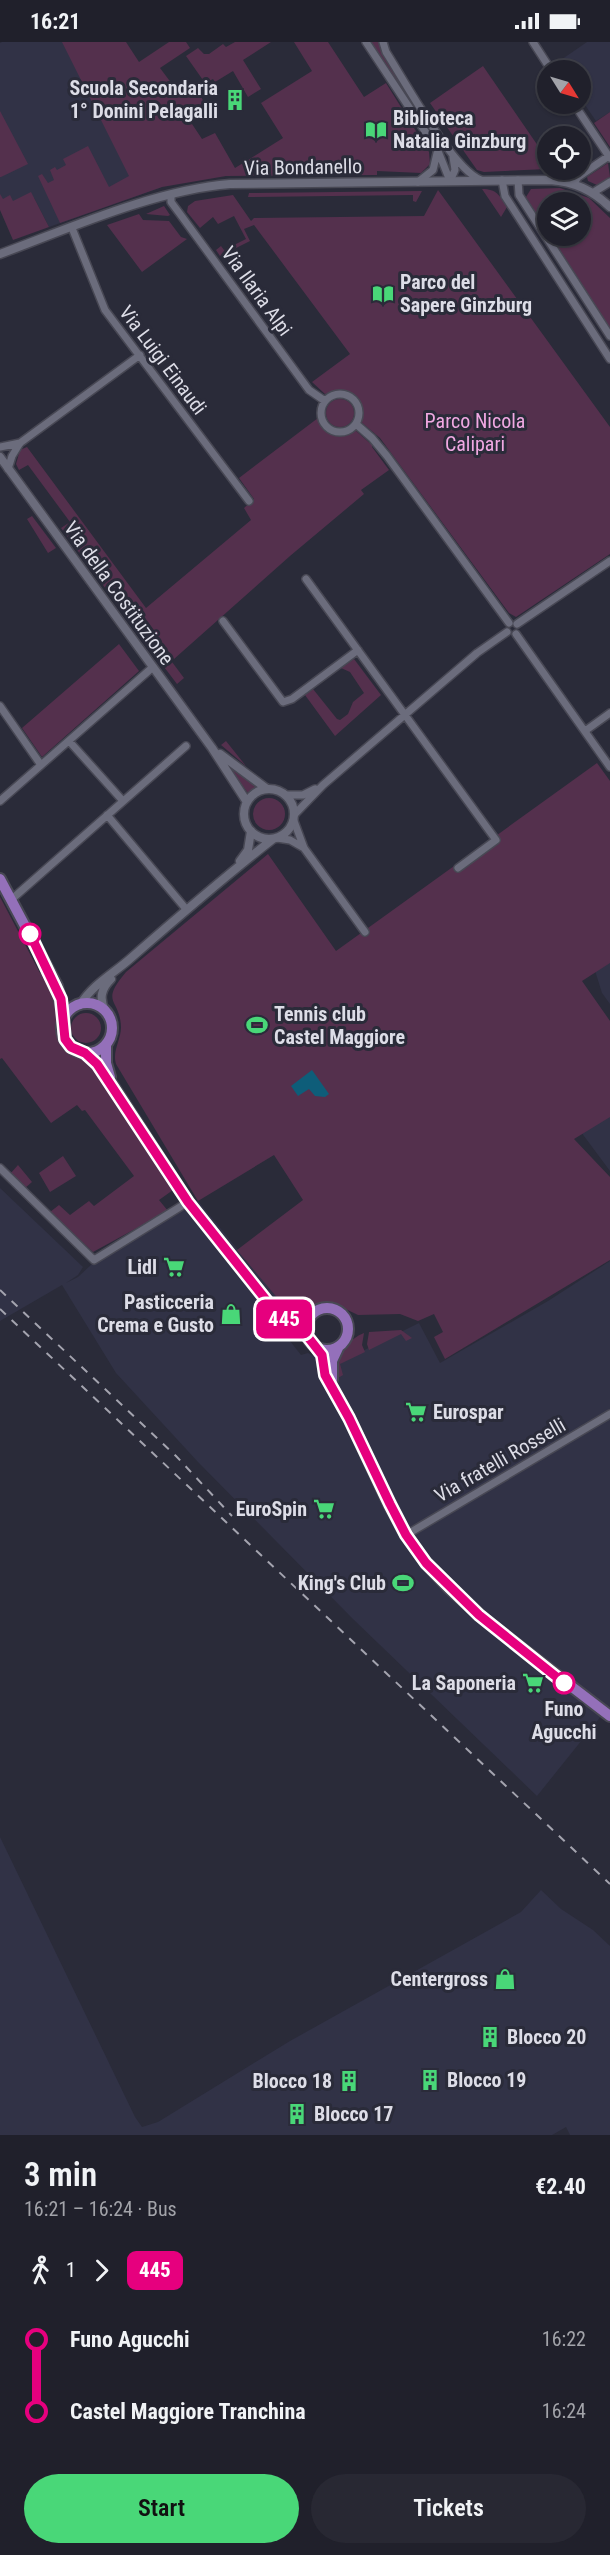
<!DOCTYPE html>
<html lang="en">
<head>
<meta charset="utf-8">
<style>
	:root { --surface:#20202b; --page:#282833; --text:#f1f3f6; --muted:#a2a3a9; --line:#3d3e47; --accent:#49d778 }
	body { margin:0; font-family:"Roboto Condensed",sans-serif; background:var(--page); color:var(--text); height:100vh; display:flex; flex-direction:column; font-size:22px; white-space:nowrap }
	* { box-sizing:border-box; margin:0 }
	p { font-size:20px; color:var(--muted) }
	.icon { flex:none; width:33px; height:33px; fill:none; stroke:currentColor; stroke-width:2; stroke-linecap:round; stroke-linejoin:round }
	.map { position:relative; height:2093px; overflow:hidden }
	.side { display:flex; flex-direction:column; background:var(--surface); flex:1 }
	.side>* { flex:none }
	.badge { padding:0 12px; border-radius:9px; font-size:21px; line-height:39px }
	.needle { width:39px; rotate:127deg }
	.fabs { position:absolute; left:537px; top:18px; display:grid; gap:12px }
	.fabs a { display:grid; place-items:center; width:54px; height:54px; border-radius:50%; background:var(--surface); box-shadow:0 2px 4px #0004,0 0 0 2px var(--line); font-size:30px }
	.map>.badge { position:absolute; translate:-50% -50%; box-shadow:0 0 0 3px #fff }
	.legs { display:flex; align-items:center; gap:9px; height:66px; padding:0 24px; font-size:20px }
	.legs p { margin-inline-start:auto }
	.overview { display:flex; align-items:center; justify-content:space-between; height:102px; padding:0 24px }
	h1 { font-size:33px; font-weight:600; line-height:45px }
	.button { display:flex; gap:12px; margin-top:auto; padding:12px 24px }
	.button a { flex:1; height:69px; border-radius:36px; background:var(--accent); color:#111; font-size:24px; font-weight:600; line-height:69px; text-align:center }
	.button a+a { background:var(--page); color:var(--text) }
	ul { padding:0 24px; list-style:none }
	li { display:flex; align-items:center; gap:21px; height:72px; font-size:22px }
	li i { display:grid; place-items:center; width:9px; height:100%; margin:0 8px; background:currentColor }
	li i::after { content:''; width:15px; height:15px; margin:-8px; border:4px solid; border-radius:50%; background:var(--surface) }
	li p { margin-inline-start:auto }
	li:first-child i { background:linear-gradient(#0000 50%,currentColor 0) }
	li:last-child i { background:linear-gradient(currentColor 50%,#0000 0) }
	.status { display:flex; justify-content:space-between; align-items:center; height:42px; padding:0 30px; background:var(--surface); direction:ltr }
	.status svg { height:16px; fill:currentColor }
	.map>svg:first-child { display:block }
	.built { fill:#313246 }
	.green { fill:#54304d }
	.water { fill:#0e5d79 }
	.lines { fill:none; stroke-linecap:round; stroke-linejoin:round }
	.minor-casing { stroke:#484854; stroke-width:10 }
	.tertiary-casing { stroke:#484854; stroke-width:11 }
	.primary-casing { stroke:#484854; stroke-width:14 }
	.minor { stroke:#6b6c7c; stroke-width:7 }
	.tertiary { stroke:#6b6c7c; stroke-width:8 }
	.primary { stroke:#9470ba; stroke-width:10 }
	.rail { stroke:#a4a4af; stroke-width:2; stroke-dasharray:8 8; stroke-linecap:butt }
	.line-1-casing { stroke:#fff; stroke-width:14 }
	.line-1 { stroke:#e6007e; stroke-width:9 }
	.stop-1-dot { fill:#fff; stroke:#e6007e; stroke-width:3 }
	.labels { text-anchor:middle; stroke-width:6; stroke-linejoin:round; paint-order:stroke }
	.poi-label { font-size:20px; font-weight:bold; fill:#dddde7; stroke:#2a2b39; text-anchor:end }
	.street-label { font-size:20px; fill:#dddde7; stroke:#2a2b39 }
	.park-label { font-size:20px; fill:#f0a8e2; stroke:#2a2b39 }
	.stop-label { font-size:20px; font-weight:bold; fill:#dddde7; stroke:#2a2b39 }
</style>
</head>
<body>
<div class="status"><b>16:21</b><svg viewBox="0 0 49 12"><path d="M0 12V9h3v3zM5 12V6h3v6zM10 12V3h3v9zM15 12V0h3v12zM26 1h20v11H26zM47 4h2v5h-2z"/></svg></div>
<div class="map">
<svg width="610" height="2093" viewBox="0 0 610 2093">
	<rect width="100%" height="100%" fill="#2a2b39"/>
	<path class="built" d="M2 0H81L162 145 49 185 34 156 0 168V1Z
		M587 0H610V70L596 79 581 57 580 28H560L555 22Z
		M610 909V962L602 951 592 919Z
		M610 1073V1129L581 1090Z
		M0 1146 83 1225 78 1233 66 1241 78 1235 92 1222 198 1159 285 1265 271 1275 301 1313 308 1311 315 1315 318 1331 419 1281 440 1321 548 1259 610 1219V1670L606 1668 537 1754 353 1577 198 1420 116 1331 62 1243 0 1279Z
		M0 1795 135 2075 142 2085 158 2080 290 1999 521 1870 541 1848 561 1867 593 1888 610 1904V2093H570L566 2085 552 2093H0Z"/>
	<path class="green" d="M62 0H126L139 20 169 0H186L190 6 160 26 181 54 196 45 208 68 190 79 202 97 215 91 235 126 283 96 261 61 312 29 294 0H328L364 55 386 41 429 110 430 122 421 131 377 129V133L226 134 162 145 60 181 38 134 42 132 48 141 54 138 50 128 55 125 57 128 66 123 63 117 88 104 109 145 129 134Z
		M235 0H271L243 18 261 47 248 55 233 29 215 40 213 37 205 41 186 14 198 6 204 12H209L223 2 226 5Z
		M370 0H379L387 19 410 55 408 56Z
		M483 24 547 117V127L484 130 477 128 430 61Z
		M0 69 28 122 1 135H0Z
		M610 70V105L594 81Z
		M608 121 610 135 597 143 588 139 587 135Z
		M560 146 589 156 610 176V286L551 194H580V160H548L547 189 526 155 531 147Z
		M482 147C497 147 499 153 507 165L501 175Z
		M438 148 610 385V512L516 575 509 571 380 396 361 380C367 355 348 344 325 352L312 340 350 312 254 183 244 187 250 199 220 214 216 208 221 204 224 208 246 197 234 174 218 182 213 175 200 186 187 170 188 164 195 159 233 153 251 179 254 176 424 174Z
		M422 149 416 160 413 159V153L248 155 249 151Z
		M31 150 49 185 13 198 0 168V152L3 157 10 153 13 159Z
		M164 164 170 173 168 174 146 172Z
		M139 172 143 178 169 179 181 195 187 197 142 230 107 183Z
		M326 371a14 14 0 1 1 28 0a14 14 0 1 1-28 0Z
		M318 376C322 392 342 400 355 388L372 403V405L389 428 361 448 364 452 290 514 174 617 141 571 131 581 61 486 70 480 28 423 19 428 16 422 20 408 27 405 146 566 251 478 244 466 254 457 239 436Z
		M32 474 56 506 48 511 27 477Z
		M119 602 139 629 42 715 22 686Z
		M163 608 184 636 177 642 155 613Z
		M354 617 381 653 335 694 305 653 313 647 337 677 340 678 348 672 353 660 364 651 350 630 341 626Z
		M226 699 246 724 221 703Z
		M224 719 256 745 248 751Z
		M597 721 610 739V921L582 939 610 979V1075L574 1097 610 1135V1218L445 1317 434 1295 443 1290 434 1272 418 1279 400 1272 358 1273 331 1260H321L307 1268H291L285 1265 237 1208 303 1158 274 1113 198 1159 116 1022C112 1009 121 998 121 985 120 956 99 962 126 930L268 812 336 909Z
		M253 772a16 16 0 1 1 32 0a16 16 0 1 1-32 0Z
		M0 855 40 931 45 932C49 942 57 952 59 962 63 977 50 987 63 1004 72 1014 88 1018 98 1027L173 1148 159 1158 168 1169 93 1210 50 1170 59 1163 70 1173 89 1159 94 1164 134 1134 85 1068 82 1069 77 1063 51 1081 2 1016 0 1017Z
		M71 986a15 15 0 1 1 30 0a15 15 0 1 1-30 0Z
		M63 1114 76 1134 50 1150 39 1131Z
		M18 1123 32 1140 25 1146 10 1132Z
		M401 1288 412 1296 406 1299 401 1292 369 1308 367 1302 369 1290Z
		M364 1291 362 1303 365 1310 340 1322 343 1333 338 1336C334 1319 347 1297 364 1291Z"/>
	<path class="water" d="M312 1028 329 1052 325 1055 315 1054 309 1047 298 1054 291 1044Z"/>
	<g class="lines">
		<defs>
			<path id="minor" d="M366 0 438 109 450 139
				M383 0 386 10C404 38 453 128 481 138
				M533 0 551 28
				M574 62 610 116
				M502 138 505 154 610 317
				M518 138 519 153 610 294
				M450 139 455 128 453 115
				M418 140 433 128 437 111
				M574 141 578 135 609 114
				M594 150 610 140
				M171 154V160L180 172 309 348 325 359
				M72 186 105 268 249 459
				M321 371a19 19 0 1 1 38 0a19 19 0 1 1-38 0Z
				M356 382 372 396 387 414 509 581
				M0 405 20 401
				M8 427 12 414 20 401 140 313
				M306 537 496 798 458 826
				M223 579 283 660 292 657 358 608
				M517 582 610 519
				M516 592 610 725
				M0 664 41 723
				M585 689 610 671
				M69 699 123 759
				M287 753H303L315 747
				M0 759 153 625
				M107 773 186 867
				M294 773 323 743 477 611 507 590
				M294 779 304 806 365 890
				M277 796 290 798 304 806
				M12 857 186 704
				M0 1126 94 1218 188 1160
				M406 1493 610 1372"/>
			<path id="tertiary" d="M0 212C70 186 155 148 230 142L550 138C575 140 592 148 610 165
				M0 415 212 706 247 760
				M220 712 267 747
				M244 772a25 25 0 1 1 50 0a25 25 0 1 1-50 0Z
				M240 819 248 808 251 789
				M80 963C93 942 113 932 131 916 178 875 224 835 273 797
				M105 969C99 956 101 947 111 937"/>
			<path id="primary" d="M0 837 57 944 64 977
				M62 986a25 25 0 1 1 50 0a25 25 0 1 1-50 0Z
				M106 1003V1021L110 1035
				M85 1011 97 1021 113 1044 188 1160 279 1274 306 1291
				M306 1287a21 21 0 1 1 42 0a21 21 0 1 1-42 0Z
				M317 1306 322 1313 325 1333 349 1376 389 1462 406 1493 426 1521 449 1546 490 1582 610 1674
				M332 1338V1319L339 1304"/>
		</defs>
		<use href="#minor" class="minor-casing"/>
		<use href="#tertiary" class="tertiary-casing"/>
		<use href="#primary" class="primary-casing"/>
		<use href="#minor" class="minor"/>
		<use href="#tertiary" class="tertiary"/>
		<use href="#primary" class="primary"/>
		<path class="rail" d="M0 1248 176 1414 232 1474
			M0 1267 610 1842"/>
	</g>
	<g class="lines">
		<defs>
			<path id="line-1" d="M30 892 61 957 65 997 71 1005 85 1011 97 1022 188 1160 279 1274 300 1285 322 1313 325 1333 349 1376 390 1462 406 1493 426 1521 479 1573 564 1641"/>
		</defs>
		<use href="#line-1" class="line-1-casing"/>
		<use href="#line-1" class="line-1"/>
	</g>
	<defs>
		<symbol id="building-bare" viewBox="-9 -9 18 18"><path d="M-4-6H4V6H1V3H-1V6H-4ZM-2.5-4.3h1.7v1.8h-1.7ZM.8-4.3h1.7v1.8H.8ZM-2.5-1h1.7V.8h-1.7ZM.8-1h1.7V.8H.8Z" fill="#49d778" stroke="#2a2b39" stroke-width="2.5" paint-order="stroke"/></symbol>
		<symbol id="library-bare" viewBox="-9 -9 18 18"><path d="M-6-4Q-3-5.5-.7-3.5V5Q-3 3-6 4ZM6-4Q3-5.5 .7-3.5V5Q3 3 6 4Z" fill="#49d778" stroke="#2a2b39" stroke-width="2.5" paint-order="stroke"/></symbol>
		<symbol id="stadium-bare" viewBox="-9 -9 18 18"><path d="M0-5a6.5 5 0 1 0 0 10a6.5 5 0 1 0 0-10ZM-3.5-1.8h7v3.6h-7Z" fill="#49d778" stroke="#2a2b39" stroke-width="2.5" paint-order="stroke"/></symbol>
		<symbol id="supermarket-bare" viewBox="-9 -9 18 18"><path d="M-6-5.5h2.5l.6 2H6L4.5 2H-2.5L-4.4-4H-6ZM-1.5 3.2a1.3 1.3 0 1 0 .1 0ZM3 3.2a1.3 1.3 0 1 0 .1 0Z" fill="#49d778" stroke="#2a2b39" stroke-width="2.5" paint-order="stroke"/></symbol>
		<symbol id="shop-bare" viewBox="-9 -9 18 18"><path d="M-5-2.5h2.3a2.7 3.5 0 0 1 5.4 0H5L5.5 6h-11ZM-1.5-2.5h3a1.5 2.3 0 0 0-3 0Z" fill="#49d778" stroke="#2a2b39" stroke-width="2.5" paint-order="stroke"/></symbol>
	</defs>
	<g fill-rule="evenodd">
		<use href="#building-bare" x="220" y="43" width="30" height="30"/>
		<use href="#library-bare" x="361" y="73" width="30" height="30"/>
		<use href="#library-bare" x="368" y="237" width="30" height="30"/>
		<use href="#stadium-bare" x="242" y="968" width="30" height="30"/>
		<use href="#supermarket-bare" x="159" y="1210" width="30" height="30"/>
		<use href="#shop-bare" x="216" y="1257" width="30" height="30"/>
		<use href="#supermarket-bare" x="401" y="1355" width="30" height="30"/>
		<use href="#supermarket-bare" x="309" y="1452" width="30" height="30"/>
		<use href="#stadium-bare" x="388" y="1526" width="30" height="30"/>
		<use href="#supermarket-bare" x="518" y="1626" width="30" height="30"/>
		<use href="#shop-bare" x="490" y="1922" width="30" height="30"/>
		<use href="#building-bare" x="475" y="1980" width="30" height="30"/>
		<use href="#building-bare" x="415" y="2023" width="30" height="30"/>
		<use href="#building-bare" x="334" y="2024" width="30" height="30"/>
		<use href="#building-bare" x="282" y="2057" width="30" height="30"/>
	</g>
	<g class="stop-1-dot">
		<circle cx="30" cy="892" r="10"/>
		<circle cx="564" cy="1641" r="10"/>
	</g>
	<g class="labels">
		<g class="poi-label">
			<text x="218" y="53">Scuola Secondaria<tspan x="218" dy="23">1° Donini Pelagalli</tspan></text>
			<text x="393" y="83" text-anchor="start">Biblioteca<tspan x="393" dy="23">Natalia Ginzburg</tspan></text>
			<text x="400" y="247" text-anchor="start">Parco del<tspan x="400" dy="23">Sapere Ginzburg</tspan></text>
			<text x="274" y="979" text-anchor="start">Tennis club<tspan x="274" dy="23">Castel Maggiore</tspan></text>
			<text x="157" y="1232">Lidl</text>
			<text x="214" y="1267">Pasticceria<tspan x="214" dy="23">Crema e Gusto</tspan></text>
			<text x="433" y="1377" text-anchor="start">Eurospar</text>
			<text x="307" y="1474">EuroSpin</text>
			<text x="386" y="1548">King's Club</text>
			<text x="516" y="1648">La Saponeria</text>
			<text x="488" y="1944">Centergross</text>
			<text x="507" y="2002" text-anchor="start">Blocco 20</text>
			<text x="447" y="2045" text-anchor="start">Blocco 19</text>
			<text x="332" y="2046">Blocco 18</text>
			<text x="314" y="2079" text-anchor="start">Blocco 17</text>
		</g>
		<g class="street-label">
			<text transform="translate(303 125) rotate(-1)" y="7">Via Bondanello</text>
			<text transform="translate(257 249) rotate(54)" y="7">Via Ilaria Alpi</text>
			<text transform="translate(163 318) rotate(53)" y="7">Via Luigi Einaudi</text>
			<text transform="translate(119 551) rotate(54)" y="7">Via della Costituzione</text>
			<text transform="translate(500 1418) rotate(-30)" y="7">Via fratelli Rosselli</text>
		</g>
		<g class="park-label">
			<text x="475" y="386">Parco Nicola<tspan x="475" dy="23">Calipari</tspan></text>
		</g>
		<g class="stop-label">
			<text x="564" y="1674">Funo<tspan x="564" dy="23">Agucchi</tspan></text>
		</g>
	</g>
</svg>
<div class="fabs">
<a><svg class="needle" viewBox="-14 -14 28 28"><path d="M0-13l5 13h-10z" fill="#e53935"/><path d="M0 13l5-13h-10z" fill="#a2a3a9"/></svg></a>
<a><svg class="icon" aria-label="locate" viewBox="0 0 24 24"><circle cx="12" cy="12" r="6"/><path d="M12 2v4M12 18v4M2 12h4M18 12h4"/></svg></a>
<a><svg class="icon" aria-label="layers" viewBox="0 0 24 24"><path d="M12 4l9 5-9 5-9-5zM3 14l9 5 9-5"/></svg></a>
</div>
<b class="badge" style="left:284px;top:1277px;background:#e6007e;color:#fff">445</b>
</div>
<section class="side">
<div class="overview"><div><h1>3 min</h1><p>16:21 – 16:24 · Bus</p></div><b>€2.40</b></div>
<div class="legs"><svg class="icon" aria-label="walk" viewBox="0 0 24 24"><circle cx="13" cy="4" r="2"/><path d="M13 8l-2 6 4 7M11 14l-3 7M7 12l3-4h3l4 4"/></svg>1<svg class="icon" aria-label="forward" viewBox="0 0 24 24"><path d="M9 5l7 7-7 7"/></svg><b class="badge" style="background:#e6007e;color:#fff">445</b></div>
<ul>
<li><i style="color:#e6007e"></i><b>Funo Agucchi</b><p>16:22</p></li>
<li><i style="color:#e6007e"></i><b>Castel Maggiore Tranchina</b><p>16:24</p></li>
</ul>
<div class="button"><a>Start</a><a>Tickets</a></div>
</section>
</body>
</html>
